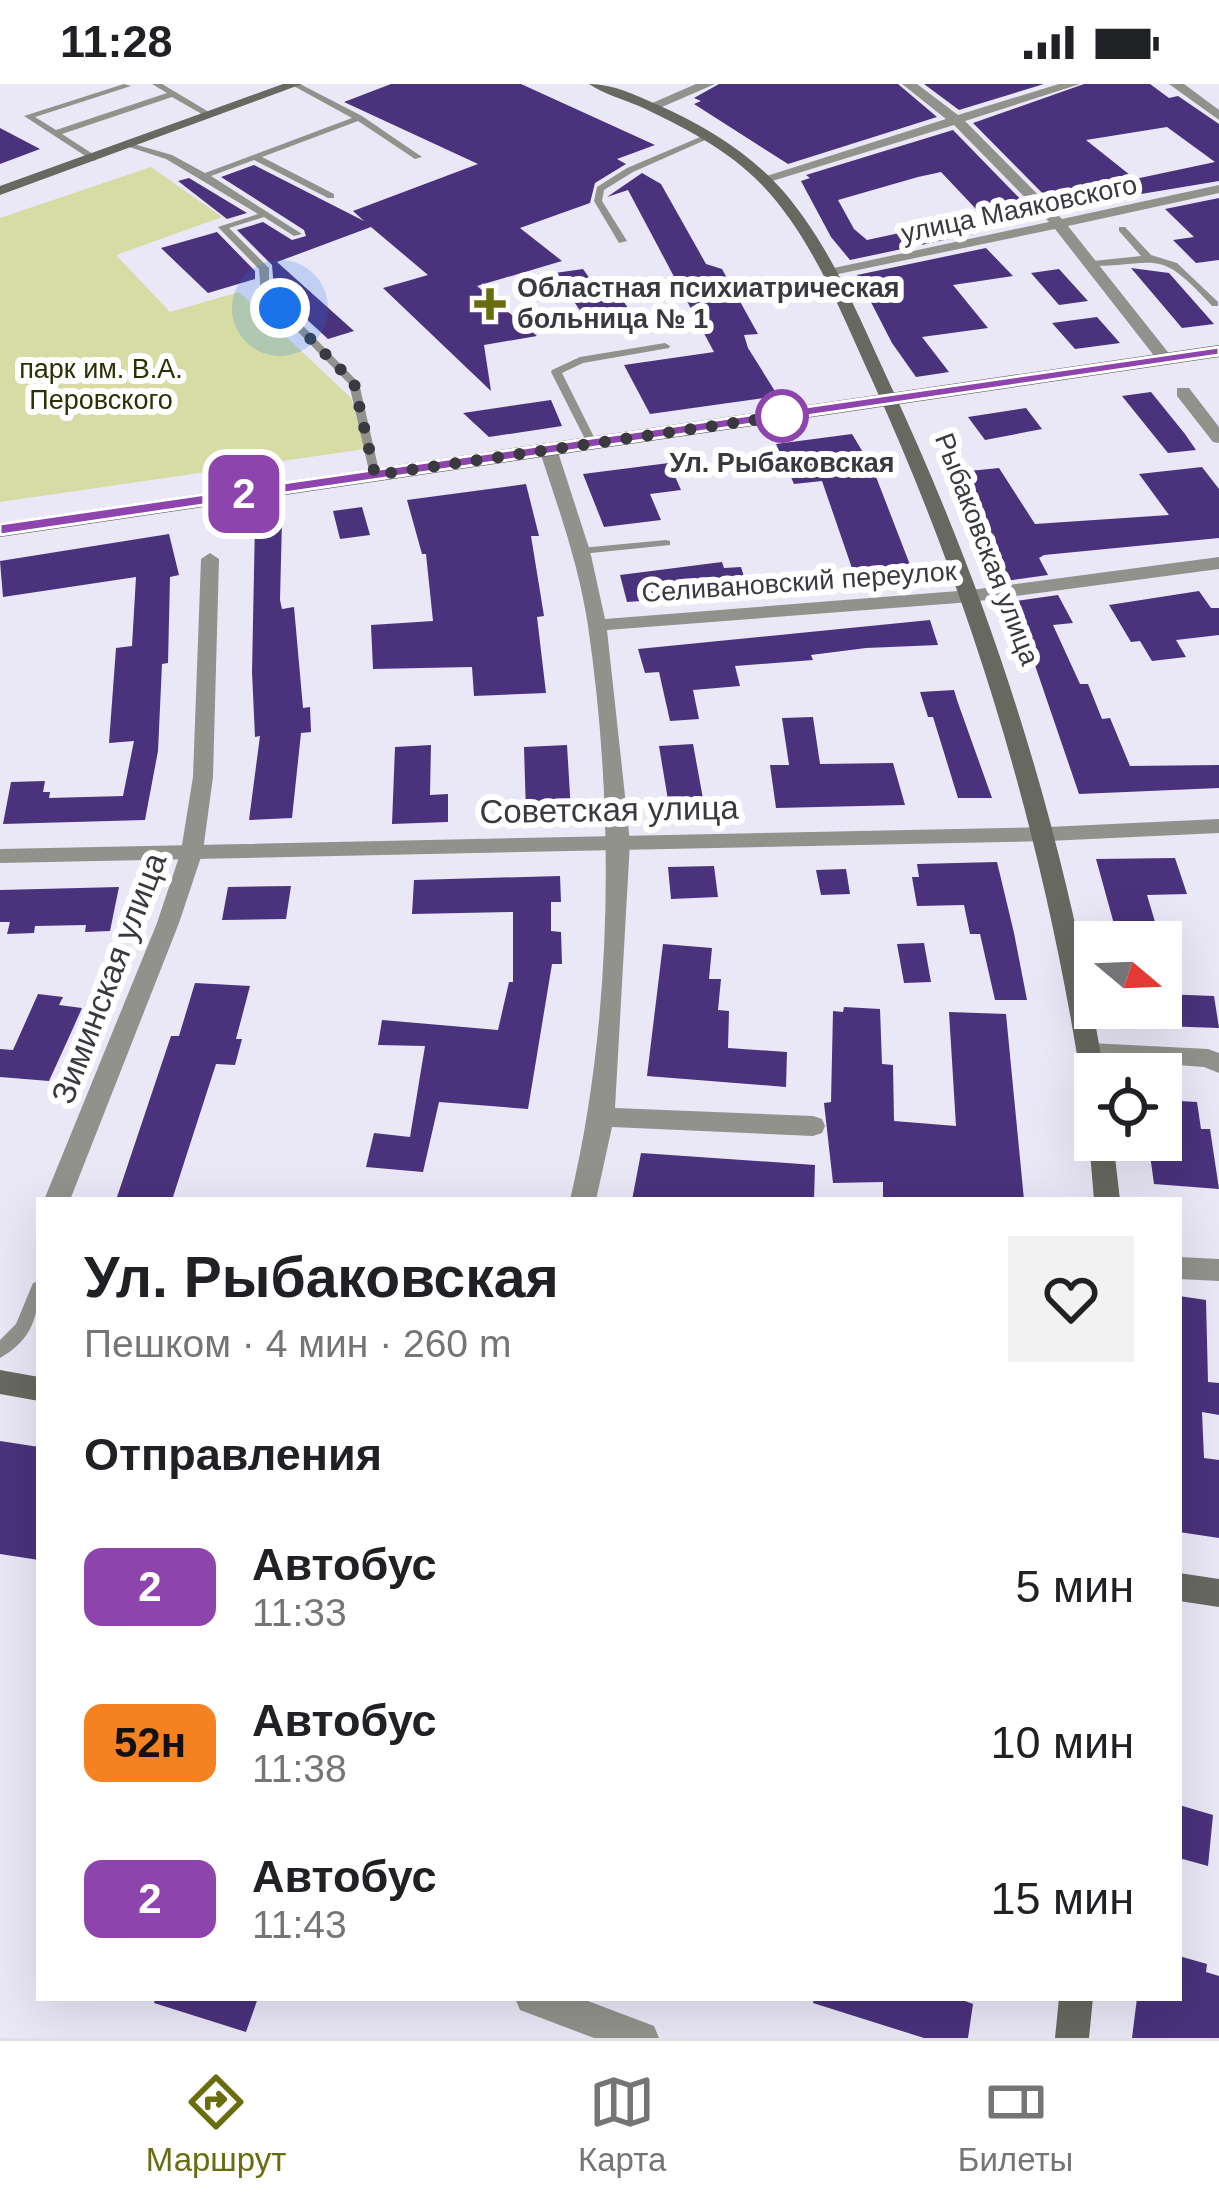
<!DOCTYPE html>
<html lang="ru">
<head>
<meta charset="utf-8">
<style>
	:root { --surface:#fff; --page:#f2f2f2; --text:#202124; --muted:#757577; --line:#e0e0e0; --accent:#696d10 }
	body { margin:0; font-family:Helvetica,sans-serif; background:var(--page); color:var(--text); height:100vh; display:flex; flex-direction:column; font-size:45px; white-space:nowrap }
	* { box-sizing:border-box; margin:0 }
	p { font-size:39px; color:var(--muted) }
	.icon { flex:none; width:66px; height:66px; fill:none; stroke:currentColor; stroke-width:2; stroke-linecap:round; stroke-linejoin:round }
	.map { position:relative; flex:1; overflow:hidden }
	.side { position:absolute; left:36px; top:1113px; width:1146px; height:804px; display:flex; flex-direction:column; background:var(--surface); border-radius:0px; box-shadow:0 12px 48px #0002 }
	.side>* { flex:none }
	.badge { padding:0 24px; border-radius:18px; font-size:42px; line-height:78px }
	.needle { width:78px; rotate:109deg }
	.fabs { position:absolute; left:1074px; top:837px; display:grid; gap:24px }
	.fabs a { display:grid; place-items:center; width:108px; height:108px; border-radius:0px; background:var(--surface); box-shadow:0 12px 48px #0002; font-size:60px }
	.you { position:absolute; width:60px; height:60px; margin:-30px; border:9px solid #fff; border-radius:50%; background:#1a73e8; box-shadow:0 0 0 18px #1a73e833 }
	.map>.badge { position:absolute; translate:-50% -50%; box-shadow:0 0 0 6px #fff }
	h2 { padding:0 48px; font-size:45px; line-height:108px }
	.round { display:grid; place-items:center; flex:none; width:126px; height:126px; border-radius:0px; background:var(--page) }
	.summary { display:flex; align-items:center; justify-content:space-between; height:204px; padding:0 48px }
	h1 { font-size:57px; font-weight:600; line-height:90px }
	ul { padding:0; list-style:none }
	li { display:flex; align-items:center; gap:36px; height:156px; padding:0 48px }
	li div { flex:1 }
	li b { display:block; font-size:45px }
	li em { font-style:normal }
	li .badge { min-width:132px; font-weight:700; text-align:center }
	.status { display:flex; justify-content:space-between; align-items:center; height:84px; padding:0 60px; background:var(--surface); direction:ltr }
	.status svg { height:33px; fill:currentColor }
	.tabs { display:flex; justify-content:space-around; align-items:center; height:168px; border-top:3px solid var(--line); background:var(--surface); font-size:33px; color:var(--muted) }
	.tabs a { display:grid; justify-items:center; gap:6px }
	.tabs .on { color:var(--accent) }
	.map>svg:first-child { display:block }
	.green { fill:#d6dca4 }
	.building { fill:#4b327d; fill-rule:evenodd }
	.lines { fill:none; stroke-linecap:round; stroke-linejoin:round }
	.service { fill:#91928b; fill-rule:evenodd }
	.minor { fill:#91928b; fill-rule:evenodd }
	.tertiary { fill:#91928b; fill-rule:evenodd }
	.secondary { fill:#67685f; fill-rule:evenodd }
	.primary { fill:#4a4b40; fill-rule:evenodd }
	.line { fill:#8e44ad; stroke:#fff; stroke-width:3 }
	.walk { stroke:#3a393f; stroke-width:12; stroke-dasharray:0 21.6 }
	.poi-dot { fill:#696d10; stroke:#fff; stroke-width:4.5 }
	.stop-dot { fill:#fff; stroke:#8e44ad; stroke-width:6 }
	.labels { text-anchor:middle; stroke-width:12; stroke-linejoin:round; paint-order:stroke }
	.far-street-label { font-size:27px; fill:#3a393f; stroke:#fff }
	.far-poi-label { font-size:27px; font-weight:bold; fill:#3a393f; stroke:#fff; text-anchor:start }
	.far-park-label { font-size:27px; fill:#2d2f04; stroke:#fff }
	.far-stop-label { font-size:27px; font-weight:bold; fill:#3a393f; stroke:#fff }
	.street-label { font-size:33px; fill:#3a393f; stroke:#fff }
</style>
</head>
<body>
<div class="status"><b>11:28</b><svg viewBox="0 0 49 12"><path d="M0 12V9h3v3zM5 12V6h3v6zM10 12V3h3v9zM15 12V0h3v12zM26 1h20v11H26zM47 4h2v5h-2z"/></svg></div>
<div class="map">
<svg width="1219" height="1954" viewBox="0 0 1219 1954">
	<rect width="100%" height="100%" fill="#eae7f7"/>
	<path class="green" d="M151 83 222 133 116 171 170 228 239 208 351 314 365 365 0 418V134Z"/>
	<path class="building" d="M391 0H521L655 61 617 75 626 80 595 99 590 119 520 144 562 177 477 202 537 252 484 261 491 307 383 204 428 191 371 143 277 178 354 247 328 255 274 205 272 181 237 146 263 138 292 156 306 152 304 146 221 93 254 81 364 137 353 127 478 80 344 18Z
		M719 0H898L937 33 788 80 694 20 701 17 694 14Z
		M924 0H1044L959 26Z
		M1084 0H1150L1169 14 1178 12 1219 40V97L1057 124 973 39ZM1167 43 1215 78 1135 95 1086 56Z
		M0 44 40 65 0 80Z
		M953 46 1033 128 1020 130 1029 137 994 144 941 88 918 93 838 116 854 145 867 156 960 136 973 150 850 176 831 153 801 97 810 94 806 91Z
		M642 89 661 100 706 180 722 185 758 250 744 251 748 264 778 312 650 330 624 281 714 268 628 106 607 113Z
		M189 94 247 129 227 135 178 97Z
		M1219 114V176L1196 179 1173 156 1194 153 1165 125Z
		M217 148 255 187V195L208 209 161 164Z
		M986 164 1013 192 953 201 988 244 922 253 949 288 916 293 892 259 857 191Z
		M1131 184 1169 189 1214 240 1182 244Z
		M583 185 600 209 616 207 636 235 608 240 600 228 583 231 555 189Z
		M1059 185 1088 217 1059 221 1031 189Z
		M1097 233 1120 259 1075 265 1052 239Z
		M1151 308 1185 350 1196 366 1168 369 1122 312Z
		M551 316 562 342 489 353 463 329Z
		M1026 324 1042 345 985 356 968 333Z
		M852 350 873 385 912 486 854 490 822 397 794 400 776 360Z
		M669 379 681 406 650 410 661 436 604 443 583 390Z
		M1202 383 1219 405V454L1044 471 1039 474 1048 491 999 498 971 445 979 444 949 389 999 384 1035 440 1169 431 1139 390Z
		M526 400 539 452H531L544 532 537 533 546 609 474 612 472 583 373 585 371 541 433 537 426 470H422L407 416Z
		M362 423 370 451 340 455 333 427Z
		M282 436 280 516 282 525 294 523 303 624 310 623 311 648 301 649 292 734 249 736 260 652 255 653 252 588 255 438Z
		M169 450 179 491 170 493 168 579 162 580 158 667 145 736 3 740 11 698 45 697 43 708H50L49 714 123 712 134 657 109 659 116 564 132 562 136 493 3 513 0 477Z
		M722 478 724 484 741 483 749 509 627 518 620 491Z
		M1199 507 1211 524H1219V551L1176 556 1186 573 1152 577 1140 557 1131 558 1109 521Z
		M1058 511 1073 539 1053 541 1080 600H1088L1102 635 1110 634 1130 682 1219 681V704L1079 710 1025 552 1009 518Z
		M930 536 938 561 866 564 811 571 813 576 735 582 740 602 693 606 699 635 670 637 659 588 645 589 638 565Z
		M954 606 958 619 992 714H958L933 633H928L920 608Z
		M813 633 820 680 893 679 905 721 776 724 770 681H789L782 634Z
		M693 660 704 720 669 722 659 662Z
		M431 661 430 711 448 710V738L392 740 395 663Z
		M567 661 571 728 526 730 524 663Z
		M1175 774 1187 810 1147 811 1161 858H1119L1096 775Z
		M997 778 1014 849 1027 916H995L980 850H970L964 821 917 822 912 793H919L917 780Z
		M714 782 718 813 671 815 668 783Z
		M846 785 850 810 821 811 816 786Z
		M560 792 561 818H551V847L561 848 562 880H552L528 1025 439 1018 423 1088 366 1083 374 1049 410 1053 425 962 378 961 382 936 498 946 509 898H513V828L412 830 414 796Z
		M291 802 286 835 222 836 228 803Z
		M119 803 110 847 85 848 86 841 35 842 34 849 7 850 10 838H0V806Z
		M924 859 931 898 904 899 897 860Z
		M663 860 712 864 709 895H721L718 926 729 927 728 964 787 968 786 1003 647 992Z
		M195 899 250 902 236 955H242L235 981 216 980 172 1116H116L171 952H179Z
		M38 910 63 913 59 921 82 924 70 951 49 997 0 993V965L13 966Z
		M1161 910 1214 912 1219 944 1161 942Z
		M844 923 880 925 882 980 893 981 894 1037 956 1042 949 928 1006 930 1024 1116H883V1098L833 1099 824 1019 831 1018 833 927 843 928Z
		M1161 1016 1197 1018 1201 1045H1210L1219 1105 1154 1100 1148 1056H1161Z
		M641 1069 815 1081 814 1116H632Z
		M1179 1212 1206 1216 1208 1298 1219 1299V1331L1202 1328 1204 1374 1219 1376V1454L1179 1448Z
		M0 1357 39 1363V1476L0 1470Z
		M1179 1721 1213 1731 1208 1782 1179 1774Z
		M1179 1872 1207 1880 1206 1888 1219 1892V1954H1132L1137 1914H1179Z
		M155 1914H258L246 1948 154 1919Z
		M814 1914H957L973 1920 968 1954H924L813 1919Z"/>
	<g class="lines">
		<path class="service" d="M124 0 131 2 35 33 56 46 167 9 152 0H162L214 31 207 33 172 13 62 50 96 72V76L93 77 24 32Z
			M290 0H300L362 32 422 73 415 75 358 37 262 73 334 110V114H328L254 76 211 92 302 150 294 152 264 133 229 144 269 184V207L359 299 380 391 375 394 370 391 349 300 261 210 259 185 218 143 258 130 166 75 126 62 130 59 172 71 205 89 352 34Z
			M705 51 712 53 633 88 604 106 602 117 627 157 619 159 594 117 597 103 627 84Z
			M1119 143H1125L1151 171 1177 179 1218 218V222H1212C1157 162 1161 182 1090 182V178L1093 177 1141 172 1119 147Z
			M665 259 670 262 669 264 583 279 562 289 597 359 588 361 551 288 552 286 580 273Z
			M666 456 670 457V461L581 470 575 467 581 464Z
			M39 1197C39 1232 32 1256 0 1274V1256L16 1240 33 1199Z"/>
		<path class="minor" d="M696 0H715L655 26 643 23Z
			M902 0H917L958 31 1059 0H1080L965 37 1062 135 1219 101V109L1068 142 1171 272V278H1159L1055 145 824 193V187L829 185 1049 138 954 41 769 98 757 95 946 35Z
			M1169 0H1184L1219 26V36Z
			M1177 304H1189L1219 343V359L1213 358 1177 312Z
			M548 360 557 365 590 467 605 535 971 506 1219 473V485L971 518 607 546 630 758 615 1024 813 1032 822 1035 825 1042 822 1049 813 1052 612 1043 596 1116H570C613 936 615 725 588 542 579 481 558 423 539 365Z
			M210 469 219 475 213 693 203 767 179 839 70 1116H44L157 839 181 767 193 693 201 475Z
			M1090 959 1208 965 1219 969V989L1204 983 1082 974 1078 968 1082 962Z
			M1179 1173 1219 1175V1197L1179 1195Z
			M515 1914H580L654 1942 659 1954H594L520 1926Z"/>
		<path class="tertiary" d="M1219 735V749L1048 757 0 779V765L1048 743Z"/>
		<path class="secondary" d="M283 0H302L0 111V102Z
			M589 0C614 0 635 11 658 21 705 42 750 69 784 108 831 163 859 233 889 298 993 520 1065 749 1104 990H1095V1017L1086 1015 1083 1008C1045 760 976 525 872 296 841 229 813 154 761 100 727 65 682 42 639 22 622 15 604 10 589 0Z
			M1095 1048V1056H1113L1120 1116H1094L1089 1056Z
			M0 1286 39 1293V1317L0 1310Z
			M1179 1489 1219 1495V1523L1179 1517Z
			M1059 1914H1093L1089 1954H1055Z"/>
		<path class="primary" d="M1219 261V273L0 453V439Z"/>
	</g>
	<path class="line" d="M1219 263V271L0 451V440Z"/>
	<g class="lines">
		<path class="walk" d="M280 224 354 299 375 391 782 332"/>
	</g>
	<path class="poi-dot" d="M484 202h12v12h12v12h-12v12h-12v-12h-12v-12h12z"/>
	<circle class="stop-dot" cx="782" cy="332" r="24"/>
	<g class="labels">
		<g class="far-street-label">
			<text transform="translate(1019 125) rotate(-12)" y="9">улица Маяковского</text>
			<text transform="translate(987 465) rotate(69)" y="9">Рыбаковская улица</text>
			<text transform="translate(799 498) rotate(-4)" y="9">Селивановский переулок</text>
		</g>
		<g class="far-poi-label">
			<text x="517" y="213">Областная психиатрическая<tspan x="517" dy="31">больница № 1</tspan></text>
		</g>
		<g class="far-park-label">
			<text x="101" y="294">парк им. В.А.<tspan x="101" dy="31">Перовского</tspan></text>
		</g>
		<g class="far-stop-label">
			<text x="782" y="388">Ул. Рыбаковская</text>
		</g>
		<g class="street-label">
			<text transform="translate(609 725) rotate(-1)" y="12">Советская улица</text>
			<text transform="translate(108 894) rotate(-69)" y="12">Зиминская улица</text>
		</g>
	</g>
</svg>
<div class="fabs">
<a><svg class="needle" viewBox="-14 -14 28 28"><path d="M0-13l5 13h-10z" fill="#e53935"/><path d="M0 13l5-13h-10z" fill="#757577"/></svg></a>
<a><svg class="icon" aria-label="locate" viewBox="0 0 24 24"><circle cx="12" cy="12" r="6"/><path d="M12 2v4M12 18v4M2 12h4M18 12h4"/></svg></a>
</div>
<div class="you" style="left:280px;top:224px"></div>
<b class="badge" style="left:244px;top:410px;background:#8e44ad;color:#fff">2</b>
<section class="side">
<div class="summary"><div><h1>Ул. Рыбаковская</h1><p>Пешком · 4 мин · 260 m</p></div><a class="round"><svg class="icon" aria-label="heart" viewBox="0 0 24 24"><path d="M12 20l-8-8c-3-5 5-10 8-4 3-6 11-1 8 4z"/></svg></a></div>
<h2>Отправления</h2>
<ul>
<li><span class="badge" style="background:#8e44ad;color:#fff">2</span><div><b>Автобус</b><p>11:33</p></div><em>5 мин</em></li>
<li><span class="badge" style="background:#f58220;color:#111">52н</span><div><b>Автобус</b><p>11:38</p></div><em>10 мин</em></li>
<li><span class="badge" style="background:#8e44ad;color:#fff">2</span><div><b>Автобус</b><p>11:43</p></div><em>15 мин</em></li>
</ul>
</section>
</div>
<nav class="tabs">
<a class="on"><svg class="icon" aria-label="directions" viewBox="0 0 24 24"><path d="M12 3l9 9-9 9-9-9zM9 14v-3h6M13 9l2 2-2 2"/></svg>Маршрут</a>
<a><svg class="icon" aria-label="map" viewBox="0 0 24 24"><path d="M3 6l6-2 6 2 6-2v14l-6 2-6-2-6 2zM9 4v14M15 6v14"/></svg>Карта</a>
<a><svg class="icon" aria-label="tickets" viewBox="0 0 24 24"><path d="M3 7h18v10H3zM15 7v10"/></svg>Билеты</a>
</nav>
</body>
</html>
